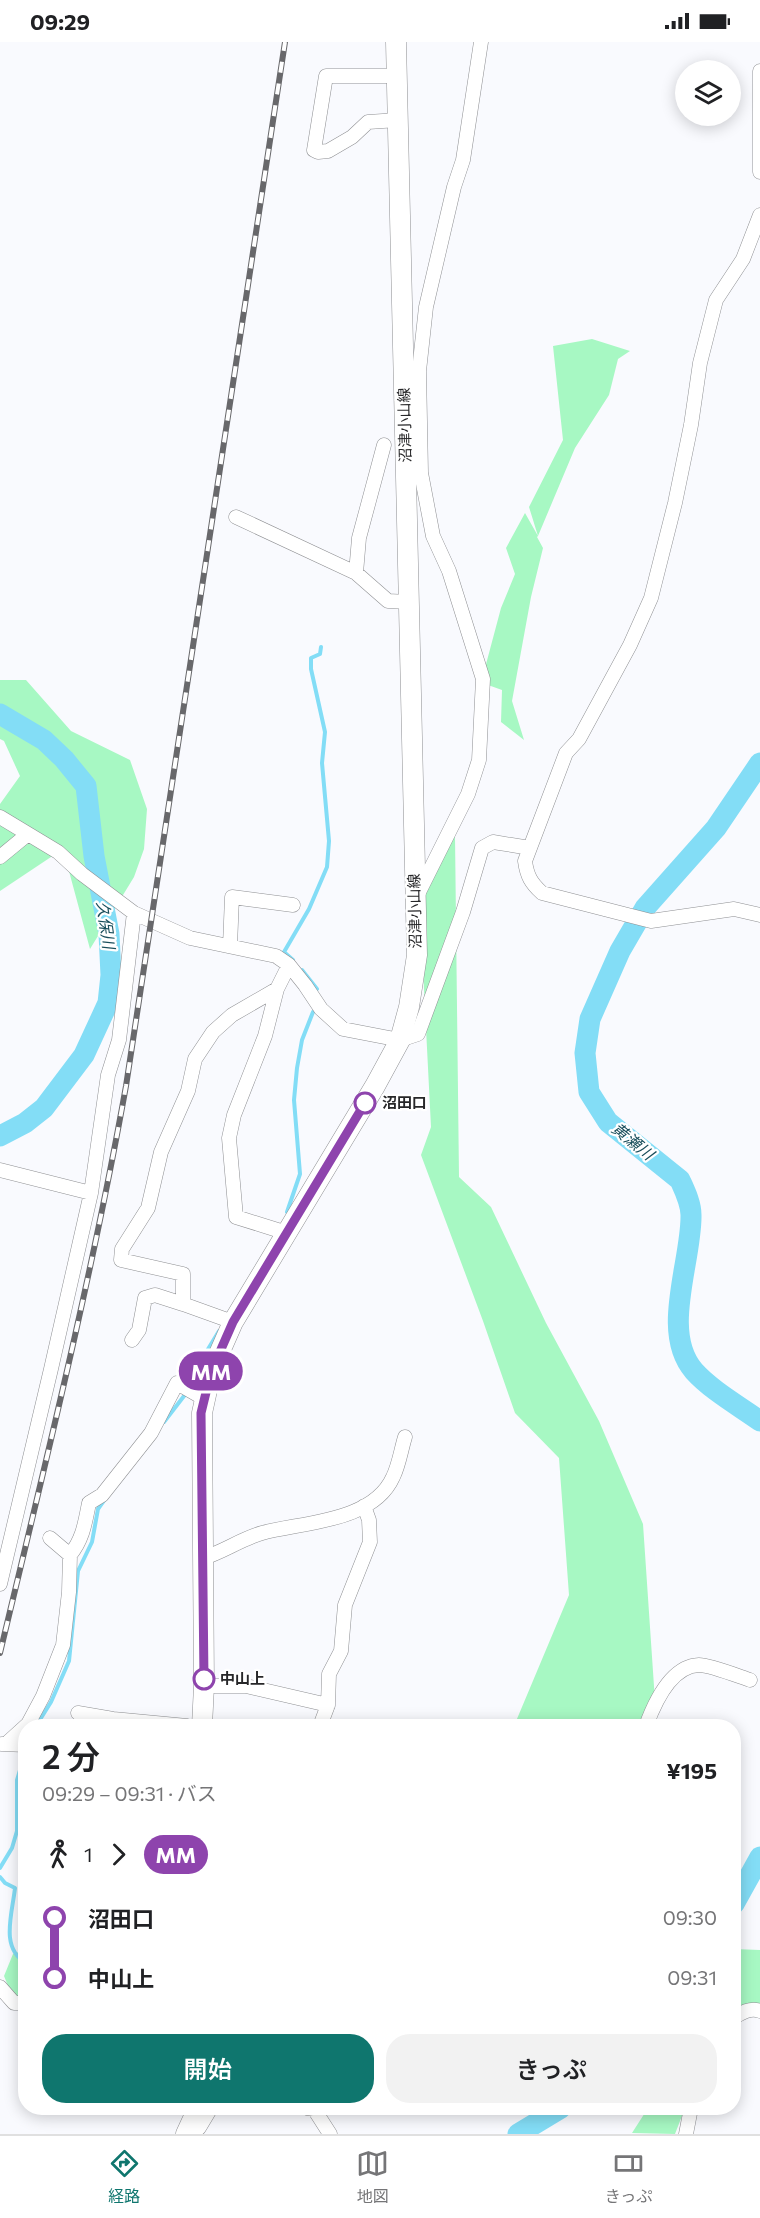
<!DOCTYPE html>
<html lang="ja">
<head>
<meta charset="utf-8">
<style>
	:root { --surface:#fff; --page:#f2f2f2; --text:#202124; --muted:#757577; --line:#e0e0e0; --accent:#0f766e }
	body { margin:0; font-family:Commissioner,"Noto Sans JP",sans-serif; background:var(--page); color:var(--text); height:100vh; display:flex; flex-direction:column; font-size:22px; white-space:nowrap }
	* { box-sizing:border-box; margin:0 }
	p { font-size:20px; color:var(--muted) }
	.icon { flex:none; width:33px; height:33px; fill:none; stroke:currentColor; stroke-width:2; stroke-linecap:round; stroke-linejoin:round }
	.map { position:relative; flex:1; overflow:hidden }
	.panel { position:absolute; left:18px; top:1677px; width:723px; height:396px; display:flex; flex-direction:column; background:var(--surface); border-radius:24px; box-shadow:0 3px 15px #0003 }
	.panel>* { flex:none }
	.badge { padding:0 12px; border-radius:20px; font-size:21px; line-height:39px }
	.controls { position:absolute; left:675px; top:18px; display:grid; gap:12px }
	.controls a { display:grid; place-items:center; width:66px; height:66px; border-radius:50%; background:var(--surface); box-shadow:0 3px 15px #0003; font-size:30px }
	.map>.badge { position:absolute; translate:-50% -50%; box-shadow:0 0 0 3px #fff }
	.legs { display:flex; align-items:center; gap:9px; height:66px; padding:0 24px; font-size:20px }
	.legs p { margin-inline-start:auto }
	.head { display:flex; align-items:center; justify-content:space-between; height:102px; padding:0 24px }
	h1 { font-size:33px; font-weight:600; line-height:45px }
	.button { display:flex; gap:12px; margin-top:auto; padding:12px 24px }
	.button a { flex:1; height:69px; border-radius:24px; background:var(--accent); color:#fff; font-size:24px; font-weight:600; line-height:69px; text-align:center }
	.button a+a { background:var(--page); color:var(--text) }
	ul { padding:0 24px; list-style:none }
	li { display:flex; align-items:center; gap:21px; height:60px; font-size:22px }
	li i { display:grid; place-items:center; width:9px; height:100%; margin:0 8px; background:currentColor }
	li i::after { content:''; width:15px; height:15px; margin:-8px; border:4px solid; border-radius:50%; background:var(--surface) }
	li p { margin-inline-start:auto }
	li:first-child i { background:linear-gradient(#0000 50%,currentColor 0) }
	li:last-child i { background:linear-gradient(currentColor 50%,#0000 0) }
	.status { display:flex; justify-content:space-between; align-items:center; height:42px; padding:0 30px; background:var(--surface); direction:ltr }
	.status svg { height:16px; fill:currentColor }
	.menu { display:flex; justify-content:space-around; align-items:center; height:84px; border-top:2px solid var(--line); background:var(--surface); font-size:16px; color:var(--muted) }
	.menu a { display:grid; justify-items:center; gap:3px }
	.menu .current { color:var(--accent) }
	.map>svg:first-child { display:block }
	.green { fill:#a7f8c3 }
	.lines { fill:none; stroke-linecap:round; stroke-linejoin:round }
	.stream { stroke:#83ddf6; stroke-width:4 }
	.river { stroke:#83ddf6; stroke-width:21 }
	.minor-casing { stroke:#8f9093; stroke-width:15 }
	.secondary-casing { stroke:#8f9093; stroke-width:21 }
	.minor { stroke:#fff; stroke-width:14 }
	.secondary { stroke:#fff; stroke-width:20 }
	.rail-casing { stroke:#68686b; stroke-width:6 }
	.rail { stroke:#fff; stroke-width:4; stroke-dasharray:11; stroke-linecap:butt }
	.line-1-casing { stroke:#fff; stroke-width:14 }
	.line-1 { stroke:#8e44ad; stroke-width:9 }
	.stop-1-dot { fill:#fff; stroke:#8e44ad; stroke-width:3 }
	.labels { text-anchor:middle; stroke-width:4.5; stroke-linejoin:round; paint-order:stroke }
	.street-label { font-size:15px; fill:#272729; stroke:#fff }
	.stop-label { font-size:15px; font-weight:bold; fill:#272729; stroke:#fff; text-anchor:start }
	.water-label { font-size:16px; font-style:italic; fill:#194e5b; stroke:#fff }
</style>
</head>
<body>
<div class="status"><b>09:29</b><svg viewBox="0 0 49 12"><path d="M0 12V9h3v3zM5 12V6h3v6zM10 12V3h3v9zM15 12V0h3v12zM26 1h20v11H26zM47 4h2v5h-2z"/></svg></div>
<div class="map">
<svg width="760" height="2092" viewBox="0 0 760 2092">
	<rect width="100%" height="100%" fill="#f9fafe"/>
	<path class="green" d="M592 297 630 309 618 317 609 353 575 406 538 494 537 495 543 506 531 555 512 659 524 698 501 680 502 648 488 643 485 626 501 566 515 532 506 506 525 471 538 494 529 465 563 398 553 304Z
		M0 638H26L71 689 130 718 147 767 144 807 134 835 90 907 63 807 0 849V762L20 734 4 699 0 697Z
		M455 794 459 1135 491 1165 546 1281 599 1379 643 1482 655 1659 645 1684H514L569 1553 559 1416 515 1371 483 1279 421 1113 431 1085 419 848Z
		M734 1907 760 1908V1968L734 1980Z
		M25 1908V1974L18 1968 4 1934 13 1912Z
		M648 2066H685L675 2092 632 2091Z"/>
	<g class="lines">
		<path class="stream" d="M293 918 284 910 309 867 327 825 329 799 322 721 325 690 311 627V616L320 612 321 605
			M302 928 317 947
			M287 1170 300 1132 294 1058 297 1026 302 998 313 970
			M194 1339 202 1317 219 1289
			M164 1380 184 1354
			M36 1684 51 1660 69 1619 78 1529 92 1500 98 1467 105 1457
			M0 1826 12 1806 17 1789V1738L26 1708
			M0 1835 5 1841 15 1846C12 1873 0 1906 26 1921"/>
		<path class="river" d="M0 672 44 698 64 717 86 744 94 814 109 892 111 933 108 961 84 1013 44 1066 25 1081 0 1094
			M760 721 716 786 645 866 620 909 590 977 585 1011 589 1050 608 1080 680 1138C685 1149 691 1161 691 1173 692 1219 660 1290 694 1329 711 1348 739 1364 760 1379
			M734 1862 760 1815
			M518 2092 561 2066"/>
		<defs>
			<path id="minor" d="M760 29V130
				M397 34H326L314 108 318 110 328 109 352 95 368 80 398 78
				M760 173 743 217 716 258 700 321 691 383 675 461 651 556 630 603 579 697 566 711 525 819C527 834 531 841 542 851L651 879 734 867 760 873
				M236 475 356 531 388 559 408 560
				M356 531 359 496 384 403
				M0 775 58 810 82 832 134 871 190 896 276 914 289 923 305 943 321 967 343 987 400 998 418 992 463 870 482 806 493 800 530 806
				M0 815 28 792
				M419 850 468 752 479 718 483 637 449 529 433 494 421 431 419 329 426 265 454 145 463 118 481 0
				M230 904 232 855 293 863
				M0 1128 91 1151
				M287 1191 236 1175 229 1096 234 1073 265 994 277 947 289 923
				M233 1280 183 1262V1232L121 1218 122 1207 148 1166 161 1110 188 1049 195 1017 213 990 232 973 277 947
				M132 1298 139 1288 145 1256 155 1253 183 1262
				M70 1513C83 1497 85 1481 89 1461L102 1453 151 1391 177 1341 203 1356
				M203 1516C223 1510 241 1497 262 1491 303 1480 373 1480 393 1435 399 1423 401 1408 405 1395
				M0 1542 51 1327 91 1151 108 1033 119 998 134 871
				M204 1644H246L328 1663 320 1684
				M328 1663 329 1632 341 1609 345 1563 370 1500 369 1478 364 1464
				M78 1671 113 1677 187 1684
				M646 1684C654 1662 671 1624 699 1623 710 1623 738 1634 750 1638
				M7 1701 28 1682 43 1654 63 1603 69 1550 70 1513 50 1496
				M2 1702 26 1703
				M0 1945 14 1961H26
				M734 1976C740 1971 751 1965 760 1969
				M307 2066 314 2067 330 2092
				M189 2088 199 2086 211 2066
				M686 2092 691 2066"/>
			<path id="secondary" d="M202 1684 204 1644 202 1371 211 1330 233 1280 375 1044 400 998 409 965 417 913 396 0
				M186 2092 198 2066"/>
		</defs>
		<use href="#minor" class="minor-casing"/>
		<use href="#secondary" class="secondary-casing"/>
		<use href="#minor" class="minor"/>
		<use href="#secondary" class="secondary"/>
		<defs>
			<path id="rail" d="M0 1611C45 1423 92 1234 126 1044L285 0"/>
		</defs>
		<use href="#rail" class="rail-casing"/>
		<use href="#rail" class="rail"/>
	</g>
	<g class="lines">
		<defs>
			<path id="line-1" d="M204 1637 201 1371 211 1330 233 1280 365 1061"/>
		</defs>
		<use href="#line-1" class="line-1-casing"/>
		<use href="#line-1" class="line-1"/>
	</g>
	<g class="stop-1-dot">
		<circle cx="365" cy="1061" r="10"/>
		<circle cx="204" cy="1637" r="10"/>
	</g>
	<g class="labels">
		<g class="street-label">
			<text transform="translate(405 383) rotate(-91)" y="5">沼津小山線</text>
			<text transform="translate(415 869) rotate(-91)" y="5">沼津小山線</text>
		</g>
		<g class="stop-label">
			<text x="382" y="1066">沼田口</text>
			<text x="220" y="1642">中山上</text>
		</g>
		<g class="water-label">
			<text transform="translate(106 883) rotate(82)" y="6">久保川</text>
			<text transform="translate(633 1099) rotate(39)" y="6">黄瀬川</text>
		</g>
	</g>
</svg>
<div class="controls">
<a><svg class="icon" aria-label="layers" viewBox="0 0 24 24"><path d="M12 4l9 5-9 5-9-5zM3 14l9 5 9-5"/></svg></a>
</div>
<b class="badge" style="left:211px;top:1329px;background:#8e44ad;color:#fff">MM</b>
<section class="panel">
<div class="head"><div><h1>2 分</h1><p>09:29 – 09:31 · バス</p></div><b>¥195</b></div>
<div class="legs"><svg class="icon" aria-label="walk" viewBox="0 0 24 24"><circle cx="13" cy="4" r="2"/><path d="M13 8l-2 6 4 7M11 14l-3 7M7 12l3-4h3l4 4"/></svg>1<svg class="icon" aria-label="forward" viewBox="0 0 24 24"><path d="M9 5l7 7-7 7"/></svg><b class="badge" style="background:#8e44ad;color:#fff">MM</b></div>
<ul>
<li><i style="color:#8e44ad"></i><b>沼田口</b><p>09:30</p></li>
<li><i style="color:#8e44ad"></i><b>中山上</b><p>09:31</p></li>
</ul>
<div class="button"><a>開始</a><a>きっぷ</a></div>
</section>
</div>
<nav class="menu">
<a class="current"><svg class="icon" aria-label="directions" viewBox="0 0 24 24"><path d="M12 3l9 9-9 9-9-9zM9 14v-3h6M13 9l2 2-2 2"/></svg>経路</a>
<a><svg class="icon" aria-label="map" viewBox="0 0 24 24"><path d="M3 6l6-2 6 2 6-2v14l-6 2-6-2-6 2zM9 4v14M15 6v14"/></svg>地図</a>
<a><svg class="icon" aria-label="tickets" viewBox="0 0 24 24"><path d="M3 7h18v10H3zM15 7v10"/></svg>きっぷ</a>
</nav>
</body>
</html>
